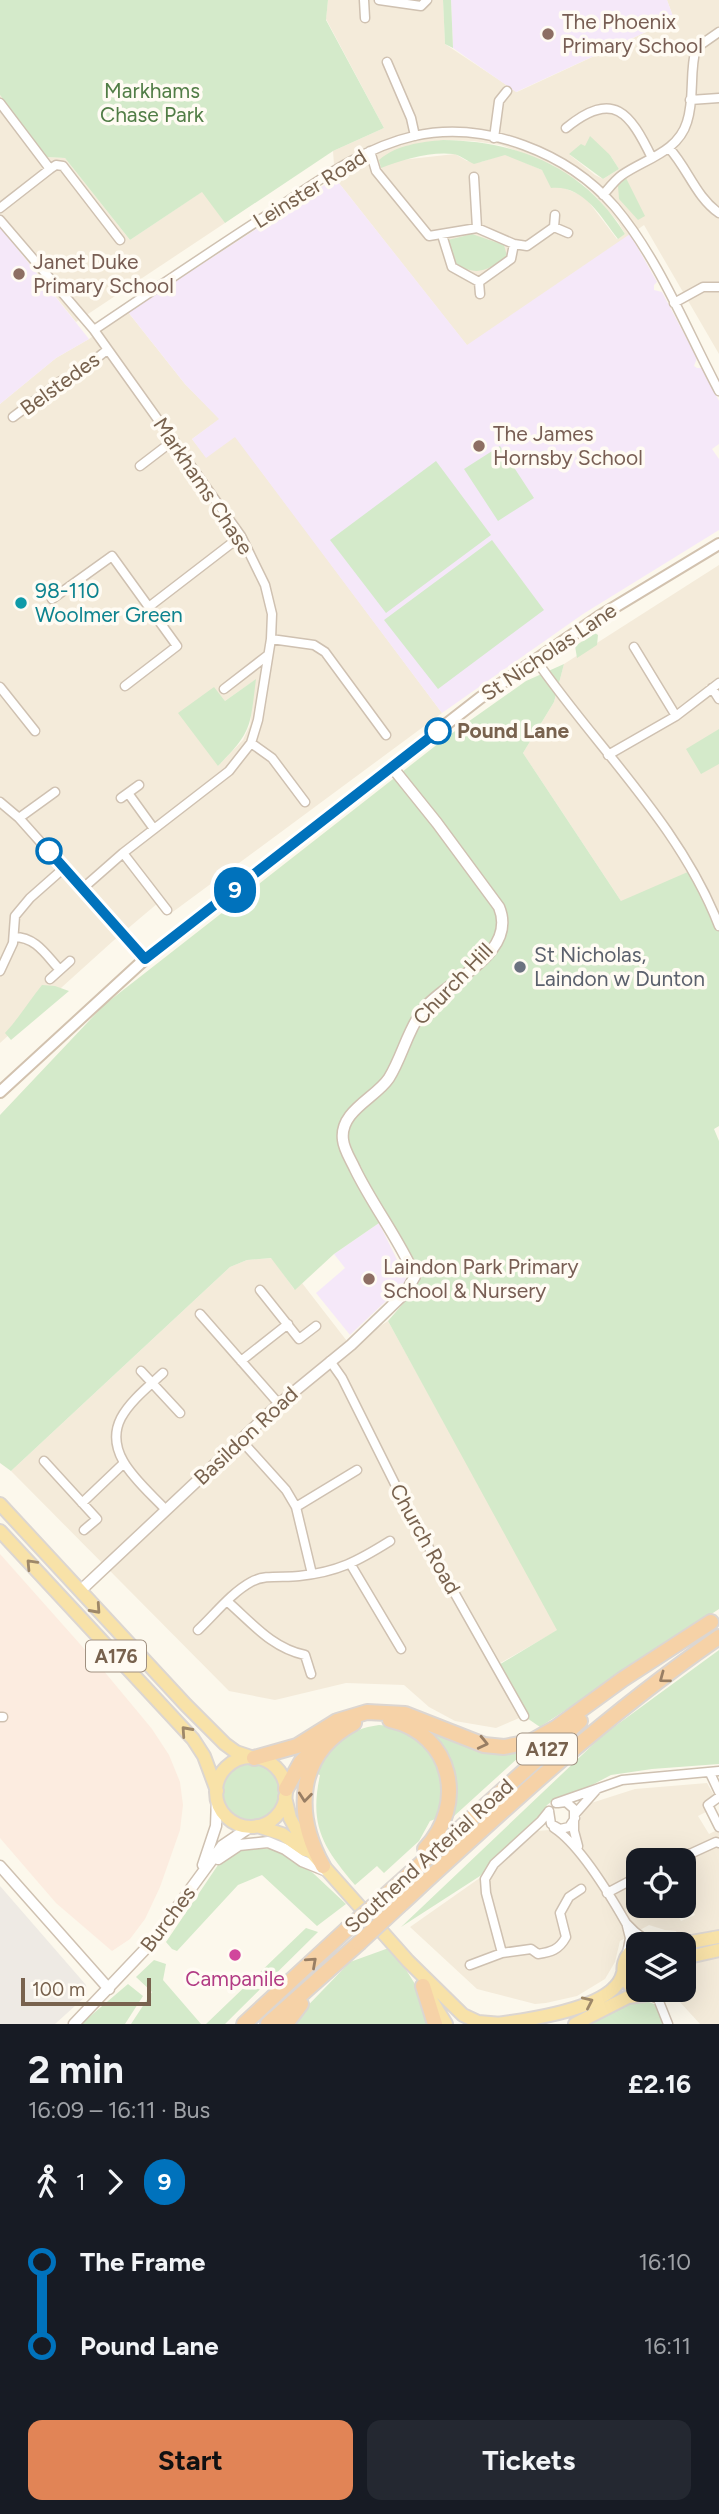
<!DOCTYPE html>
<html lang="en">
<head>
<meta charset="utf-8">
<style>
	:root { --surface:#171b24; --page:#242831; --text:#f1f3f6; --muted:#9ea1a6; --accent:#e18456 }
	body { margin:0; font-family:Figtree,sans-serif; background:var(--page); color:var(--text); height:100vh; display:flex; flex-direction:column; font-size:26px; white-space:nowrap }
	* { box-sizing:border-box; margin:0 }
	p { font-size:23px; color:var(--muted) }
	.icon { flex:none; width:38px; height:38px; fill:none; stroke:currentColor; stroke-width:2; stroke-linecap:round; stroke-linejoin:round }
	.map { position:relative; height:2024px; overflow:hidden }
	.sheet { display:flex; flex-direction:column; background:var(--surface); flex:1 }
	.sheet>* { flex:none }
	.badge { padding:0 14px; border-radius:23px; font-size:24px; line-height:46px }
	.controls { position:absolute; left:626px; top:1848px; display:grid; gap:14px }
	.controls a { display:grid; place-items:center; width:70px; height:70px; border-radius:14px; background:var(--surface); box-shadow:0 7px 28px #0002; font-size:35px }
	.scale { position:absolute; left:21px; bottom:18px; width:130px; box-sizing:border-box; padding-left:7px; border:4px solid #78624e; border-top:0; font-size:19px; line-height:24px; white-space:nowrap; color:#78624e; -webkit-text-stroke:5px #fffbf3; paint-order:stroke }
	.map>.badge { position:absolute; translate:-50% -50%; box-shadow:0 0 0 4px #fff }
	.legs { display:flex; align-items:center; gap:10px; height:77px; padding:0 28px; font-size:23px }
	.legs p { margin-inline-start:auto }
	.head { display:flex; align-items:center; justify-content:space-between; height:119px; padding:0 28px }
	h1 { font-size:38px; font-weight:700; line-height:52px }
	.primary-button { display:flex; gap:14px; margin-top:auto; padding:14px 28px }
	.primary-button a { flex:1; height:80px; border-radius:14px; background:var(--accent); color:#111; font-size:28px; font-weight:700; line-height:80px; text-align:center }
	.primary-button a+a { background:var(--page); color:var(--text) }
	ul { padding:0 28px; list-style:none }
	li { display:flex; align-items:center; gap:24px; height:84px; font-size:26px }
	li i { display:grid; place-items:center; width:10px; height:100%; margin:0 9px; background:currentColor }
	li i::after { content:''; width:18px; height:18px; margin:-9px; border:5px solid; border-radius:50%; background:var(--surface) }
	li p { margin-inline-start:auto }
	li:first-child i { background:linear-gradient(#0000 50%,currentColor 0) }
	li:last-child i { background:linear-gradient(currentColor 50%,#0000 0) }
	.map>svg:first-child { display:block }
	.residential { fill:#f4ebda; fill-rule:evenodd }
	.commercial { fill:#fcece0 }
	.industrial { fill:#eeeae4 }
	.education { fill:#f5e8f9 }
	.green { fill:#d4eaca }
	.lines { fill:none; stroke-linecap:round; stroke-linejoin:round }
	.minor-casing { stroke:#cfc1b1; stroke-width:11 }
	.tertiary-casing { stroke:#cfc1b1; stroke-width:13 }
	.secondary-casing { stroke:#d2c2af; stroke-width:14 }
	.primary-casing { stroke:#dcd6d1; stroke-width:16 }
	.trunk-casing { stroke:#dcd6d1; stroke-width:18 }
	.minor { stroke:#fff; stroke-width:8 }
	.tertiary { stroke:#fff; stroke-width:10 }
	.secondary { stroke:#fff; stroke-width:10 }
	.primary { stroke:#f8e2a8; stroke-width:12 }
	.trunk { stroke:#f6d2a7; stroke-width:14 }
	.trunk-bridge-casing { stroke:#dcd6d1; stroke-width:18; stroke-linecap:butt }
	.trunk-bridge { stroke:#f6d2a7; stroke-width:14 }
	.oneway { stroke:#9e8869 }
	.oneway2 { stroke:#987e64 }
	.line-1-casing { stroke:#fff; stroke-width:16 }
	.line-1 { stroke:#0072bc; stroke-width:10 }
	.education-dot { fill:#8d6e63; stroke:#fffbf3; stroke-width:2.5 }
	.culture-dot { fill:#0f9aa8; stroke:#fffbf3; stroke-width:2.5 }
	.stop-1-dot { fill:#fff; stroke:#0072bc; stroke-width:3.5 }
	.worship-dot { fill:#6b7280; stroke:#fffbf3; stroke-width:2.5 }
	.hotel-dot { fill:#d1479c; stroke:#fffbf3; stroke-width:2.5 }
	.labels { text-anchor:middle; stroke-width:7; stroke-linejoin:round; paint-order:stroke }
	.shield { fill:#fffbf3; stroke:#a09080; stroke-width:2 }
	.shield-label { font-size:19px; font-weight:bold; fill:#78624e }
	.education-label { font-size:21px; fill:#785e54; stroke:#fffbf3; text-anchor:start }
	.park-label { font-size:21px; fill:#517d46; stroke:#fffbf3 }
	.street-label { font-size:21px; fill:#78624e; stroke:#fffbf3 }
	.culture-label { font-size:21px; fill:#0d838f; stroke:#fffbf3; text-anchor:start }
	.stop-label { font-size:21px; font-weight:bold; fill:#78624e; stroke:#fffbf3; text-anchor:start }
	.worship-label { font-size:21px; fill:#5b616d; stroke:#fffbf3; text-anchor:start }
	.hotel-label { font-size:21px; fill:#b23c85; stroke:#fffbf3 }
</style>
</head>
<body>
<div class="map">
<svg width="719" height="2024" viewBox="0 0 719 2024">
	<rect width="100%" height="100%" fill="#fcf8ec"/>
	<path class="residential" d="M328 0H443L445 44 517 92 674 19 667 0H719V354L644 225 469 348 335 178 333 151 384 128 326 19ZM443 140 473 141 501 145 552 165 584 185 596 197 618 222 625 234 617 239 585 197 562 187 542 170 505 154 481 162 467 161 455 154 401 160ZM585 146 610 155 619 169 603 179 595 175 570 155Z
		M0 95 46 157 65 158 130 240 203 191 225 223 76 322 0 227Z
		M128 312 185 384 220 419 192 439 206 457 235 436 442 713 170 914 158 903 113 941 0 1043V404L56 358 89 339ZM255 680 250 725 243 740 218 766 213 687 225 701Z
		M719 565V926L621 901 523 753 554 702 564 664Z
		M272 1258 294 1289 302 1283 350 1345 388 1321 518 1556 558 1630 497 1665 524 1716 496 1728 455 1721 429 1707 404 1685 346 1683 275 1700 229 1691 11 1471 230 1267 247 1260Z
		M707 1783 715 1797 708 1811 698 1816 709 1834 719 1829V2024H700L679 2001 693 1979 684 1955V1944H681L676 1931 665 1930 649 1925 620 1941 615 1962 605 1979 577 1996 546 2003 535 2004 477 1989 410 1927 494 1868 537 1831 549 1830 558 1834 578 1825 585 1805 635 1789ZM639 1860H684V1896L695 1915 681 1921 673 1906H639Z"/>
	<path class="commercial" d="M0 1554 103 1670 152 1729 169 1755 180 1782 183 1805 180 1830 160 1887 145 1919 130 1939 112 1951 56 1903 0 1838Z"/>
	<path class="industrial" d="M0 1886 86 1985 87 1995 55 2024H0Z"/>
	<path class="education" d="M451 0H667L674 19 516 92 453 48Z
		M335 178 467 345 630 234 657 282 654 285V290L662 292 697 358 694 366 697 368H702L719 401V444L712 449 719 459V530L583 614 442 713 235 437 206 458 192 439 219 419 185 384 128 312Z
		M0 227 89 339 56 358 0 404Z
		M379 1223 406 1278 404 1284 350 1335 316 1293 345 1268 334 1254Z"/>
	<path class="green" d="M0 0H328L326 20 384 128 333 151 225 223 202 192 130 240 65 158 46 157 0 95Z
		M443 0H451L453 48 445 44Z
		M590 136 610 155 619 169 603 179 569 154 581 144 585 146Z
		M443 140C518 141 584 167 625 234L618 239C600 216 584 185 551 188L542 170 505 155 474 164C467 161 460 155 453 154 432 151 400 160 381 168L379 160C396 145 421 142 443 140Z
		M626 178 645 216 638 220 619 199 618 186Z
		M472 234 504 245 507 256C488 269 480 277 457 265L448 240Z
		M500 446 534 498 498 521 464 469Z
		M436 461 491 535 386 613 330 540Z
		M492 540 544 610 438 689 384 620Z
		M595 633 598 635 597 645 577 658 575 646Z
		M564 664 554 702 523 753 621 901 690 871 719 926V1126L714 1129 719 1141V1609L540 1727 524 1716 497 1666 557 1630 388 1321 413 1292 422 1275 379 1223 334 1254 295 1290 271 1258 247 1260 230 1267 11 1471 0 1463V1115L104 1005 448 736 526 681Z
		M256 679C250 726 253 731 218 766L178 713 214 687 225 701Z
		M719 729V764L701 774 686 749Z
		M42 985 55 986 69 991 11 1040 5 1033C19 1018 29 1001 42 985Z
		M719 1650V1764L652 1769 611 1775 573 1795 556 1798 547 1805 540 1820 480 1876 401 1927 603 1735Z
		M412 1721 457 1741 529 1748 453 1817H449L453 1791Z
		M379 1725 391 1726 425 1742 444 1775 441 1817 430 1821 419 1841 384 1873 377 1866 355 1885C323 1847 309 1826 320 1775L317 1774C329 1746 348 1729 379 1725Z
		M223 1792a28 28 0 1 1 56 0a28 28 0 1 1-56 0Z
		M246 1848 275 1849 313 1873 346 1904 317 1926 262 1875 238 1885 177 1951 172 1949 166 1942 220 1862Z
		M306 1928 318 1932 225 2024H206Z
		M386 1949H393L420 1992 430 2024H290L350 1962Z
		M154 1960 166 1964 163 1980 201 2024H131L152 1992 136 1977Z
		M128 1984 143 1996 125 2024H81Z
		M631 2001H646L654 2004 664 2024H585Z"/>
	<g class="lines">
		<defs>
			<path id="minor" d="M364 0 365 18
				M379 0 421 6 427 0
				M387 62 411 118 415 136
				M690 100 719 98
				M0 103 50 169
				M566 128C614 89 630 113 652 158
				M494 138 499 101 507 91
				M669 148C688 169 696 197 719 213
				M370 151 376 171 429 236 477 228 514 244 527 246 554 227 555 215
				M474 177 477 228
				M603 195C609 188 615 180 622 175 645 159 678 152 687 122 695 98 689 72 696 48L719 32
				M0 208 50 169 56 165 63 166 120 240
				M0 220 94 330 241 536 265 585 272 614 271 639 258 720 251 743 229 771 123 853 82 889
				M554 227 568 233
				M442 235 452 267 479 282 511 259 514 244
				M479 282 480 294
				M674 303 703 287H719
				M94 330C152 291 211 251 270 213 315 183 361 148 414 136 486 120 568 153 615 207 659 259 687 331 719 391
				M13 417 61 381 72 378 107 350
				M140 466 174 440
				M52 599 112 556 177 646 125 686
				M150 606 241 536
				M271 639 314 645 325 652 386 735
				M634 647 676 716
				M536 660C596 747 680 825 719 926
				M0 687 35 731
				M712 688 719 699
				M224 689 268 655
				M251 743 272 758 305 802
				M608 755 676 716 719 683
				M128 793 154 829
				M121 798 139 785
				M0 802 19 818 145 959
				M19 818 55 792
				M123 853 167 910
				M14 937C36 937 46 955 60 970
				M0 971 13 943 15 916 30 898 64 868
				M50 979 70 961
				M260 1290 299 1339 316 1326
				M200 1314 279 1404
				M241 1361 288 1324
				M330 1361 342 1378 411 1516 524 1716
				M141 1371 180 1413
				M163 1373C149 1386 130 1401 121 1418 102 1455 144 1486 166 1510
				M240 1439 286 1490 296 1507 312 1574
				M44 1461 97 1519 84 1530
				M82 1503 124 1463
				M296 1507 357 1470
				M351 1565 401 1649
				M228 1602C252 1623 272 1648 305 1655L311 1674
				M198 1630C215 1614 231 1593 251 1582 265 1574 284 1578 299 1576 338 1572 358 1561 390 1541
				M0 1717H3
				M710 1773 719 1792
				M556 1803 622 1780 719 1771
				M558 1803 566 1802 574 1809V1831L578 1846
				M549 1811 551 1824 560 1829 569 1827 575 1818
				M575 1814 597 1789
				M719 1827 708 1805 719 1797
				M554 1828C580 1845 610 1895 626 1923L635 1932 650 1943
				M667 1860 692 1853 716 1842 719 1843
				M607 1893 639 1876
				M502 1953 486 1893 485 1879 494 1864 541 1821 549 1811
				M627 1954 630 1938 627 1926
				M470 1965 502 1953 531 1949 538 1954C551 1952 559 1950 566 1937L560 1913 569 1897 581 1889
				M650 1995 658 1999 668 2024"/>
			<path id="tertiary" d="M80 1591 279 1404 351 1345 406 1292 415 1276C399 1239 373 1206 355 1169 351 1160 344 1150 343 1140 339 1111 376 1098 389 1078 402 1057 407 1032 422 1011 443 982 519 955 499 907L437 823 392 767
				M218 1859 239 1845 268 1842 285 1849 302 1861 327 1871
				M203 1865 216 1826 217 1799
				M0 1866 109 1989
				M74 2024 151 1943 222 1846 250 1827"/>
			<path id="secondary" d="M0 1092 145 959 480 698 600 616 719 544"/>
			<path id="primary" d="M0 1504 186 1705 225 1744 236 1752 251 1757
				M0 1531 193 1739 204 1756 217 1791
				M216 1792a35 35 0 1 1 70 0a35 35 0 1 1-70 0Z
				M285 1797 290 1818 304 1844 408 1961 463 2015 478 2022 502 2024
				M257 1826 282 1834 305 1850
				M640 1944H658
				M680 1944 719 1937
				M639 1945C606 1964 631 2008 664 1990
				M684 1961 693 1956 719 1950
				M430 1998 446 2024
				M496 2024C527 2020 615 2009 623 1973
				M575 2024 628 1997 644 1995"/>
			<path id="trunk" d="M390 1720C453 1734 467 1805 425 1849
				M254 1758 297 1746 337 1721 367 1712 405 1714 484 1745 504 1747 530 1742 557 1727 623 1679 711 1622
				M286 1789 301 1762 325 1737
				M323 1866C294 1814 296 1754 354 1723
				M386 1895 580 1721
				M400 1905C502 1811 604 1716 719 1637
				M423 1986 435 2024
				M244 2024 346 1930
				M268 2024 359 1943
				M286 2024 301 2004"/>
		</defs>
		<use href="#minor" class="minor-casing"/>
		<use href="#tertiary" class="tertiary-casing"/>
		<use href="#secondary" class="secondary-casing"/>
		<use href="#primary" class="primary-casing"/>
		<use href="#trunk" class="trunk-casing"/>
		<use href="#minor" class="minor"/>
		<use href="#tertiary" class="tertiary"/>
		<use href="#secondary" class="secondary"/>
		<use href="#primary" class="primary"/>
		<use href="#trunk" class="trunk"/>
		<defs>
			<path id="trunk-bridge" d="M346 1930 386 1895
				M359 1943 400 1905"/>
		</defs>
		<use href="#trunk-bridge" class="trunk-bridge-casing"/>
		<use href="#trunk-bridge" class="trunk-bridge"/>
	</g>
	<defs><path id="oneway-chevron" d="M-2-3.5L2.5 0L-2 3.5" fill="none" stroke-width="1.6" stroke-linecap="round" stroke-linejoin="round" transform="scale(1.75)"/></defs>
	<g class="oneway">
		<use href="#oneway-chevron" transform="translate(31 1564) rotate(-133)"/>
		<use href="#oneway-chevron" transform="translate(96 1609) rotate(48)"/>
		<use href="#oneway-chevron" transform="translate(186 1731) rotate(-132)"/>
		<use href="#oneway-chevron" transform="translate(588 2002) rotate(-25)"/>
	</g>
	<g class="oneway2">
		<use href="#oneway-chevron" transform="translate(664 1678) rotate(143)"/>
		<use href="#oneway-chevron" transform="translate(483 1743) rotate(13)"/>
		<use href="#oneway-chevron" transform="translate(305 1797) rotate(96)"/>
		<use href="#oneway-chevron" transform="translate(312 1962) rotate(-42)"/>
	</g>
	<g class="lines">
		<defs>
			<path id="line-1" d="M49 851 145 959 438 731"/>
		</defs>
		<use href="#line-1" class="line-1-casing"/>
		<use href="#line-1" class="line-1"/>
	</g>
	<g class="education-dot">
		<circle cx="548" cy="34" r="7"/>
		<circle cx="19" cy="274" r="7"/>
		<circle cx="479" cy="446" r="7"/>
		<circle cx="369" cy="1279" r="7"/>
	</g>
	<circle class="culture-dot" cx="21" cy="603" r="7"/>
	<g class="stop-1-dot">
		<circle cx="438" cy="731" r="12"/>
		<circle cx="49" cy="851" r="12"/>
	</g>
	<circle class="worship-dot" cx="520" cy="967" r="7"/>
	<circle class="hotel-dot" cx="235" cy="1955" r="7"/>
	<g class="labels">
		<g class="shield">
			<rect x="86" y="1640.5" width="60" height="31" rx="5"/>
			<rect x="517" y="1733.5" width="60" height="31" rx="5"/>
		</g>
		<g class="shield-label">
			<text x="116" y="1663">A176</text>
			<text x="547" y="1756">A127</text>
		</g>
		<g class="education-label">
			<text x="562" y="29">The Phoenix<tspan x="562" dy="24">Primary School</tspan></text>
			<text x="33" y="269">Janet Duke<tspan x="33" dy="24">Primary School</tspan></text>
			<text x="493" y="441">The James<tspan x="493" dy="24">Hornsby School</tspan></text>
			<text x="383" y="1274">Laindon Park Primary<tspan x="383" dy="24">School &amp; Nursery</tspan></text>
		</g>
		<g class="park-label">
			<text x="152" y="98">Markhams<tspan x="152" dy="24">Chase Park</tspan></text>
		</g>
		<g class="street-label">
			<text transform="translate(310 189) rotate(-32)" y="7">Leinster Road</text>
			<text transform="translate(60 384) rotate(-36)" y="7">Belstedes</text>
			<text transform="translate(203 486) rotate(56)" y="7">Markhams Chase</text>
			<text transform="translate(549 652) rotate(-34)" y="7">St Nicholas Lane</text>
			<text transform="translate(453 984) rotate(-46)" y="7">Church Hill</text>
			<text transform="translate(246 1436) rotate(-43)" y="7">Basildon Road</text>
			<text transform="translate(425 1539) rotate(61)" y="7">Church Road</text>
			<text transform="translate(429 1856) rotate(-42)" y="7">Southend Arterial Road</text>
			<text transform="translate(168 1919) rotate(-53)" y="7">Burches</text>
		</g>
		<g class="culture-label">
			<text x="35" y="598">98-110<tspan x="35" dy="24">Woolmer Green</tspan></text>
		</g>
		<g class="stop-label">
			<text x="457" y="738">Pound Lane</text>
		</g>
		<g class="worship-label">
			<text x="534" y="962">St Nicholas,<tspan x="534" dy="24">Laindon w Dunton</tspan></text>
		</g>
		<g class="hotel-label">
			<text x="235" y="1986">Campanile</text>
		</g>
	</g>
</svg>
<div class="controls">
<a><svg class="icon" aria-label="locate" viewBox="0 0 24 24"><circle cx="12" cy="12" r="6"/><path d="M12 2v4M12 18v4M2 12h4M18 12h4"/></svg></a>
<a><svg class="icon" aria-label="layers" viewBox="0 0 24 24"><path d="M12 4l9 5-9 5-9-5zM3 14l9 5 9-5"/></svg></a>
</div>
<div class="scale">100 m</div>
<b class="badge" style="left:235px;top:890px;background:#0072bc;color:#fff">9</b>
</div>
<section class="sheet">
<div class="head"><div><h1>2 min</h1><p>16:09 – 16:11 · Bus</p></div><b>£2.16</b></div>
<div class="legs"><svg class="icon" aria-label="walk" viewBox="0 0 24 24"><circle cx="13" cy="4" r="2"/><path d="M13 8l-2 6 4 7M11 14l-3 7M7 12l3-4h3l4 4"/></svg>1<svg class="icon" aria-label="forward" viewBox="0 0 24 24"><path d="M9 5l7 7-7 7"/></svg><b class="badge" style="background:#0072bc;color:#fff">9</b></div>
<ul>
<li><i style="color:#0072bc"></i><b>The Frame</b><p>16:10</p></li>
<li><i style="color:#0072bc"></i><b>Pound Lane</b><p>16:11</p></li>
</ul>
<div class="primary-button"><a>Start</a><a>Tickets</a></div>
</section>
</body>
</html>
